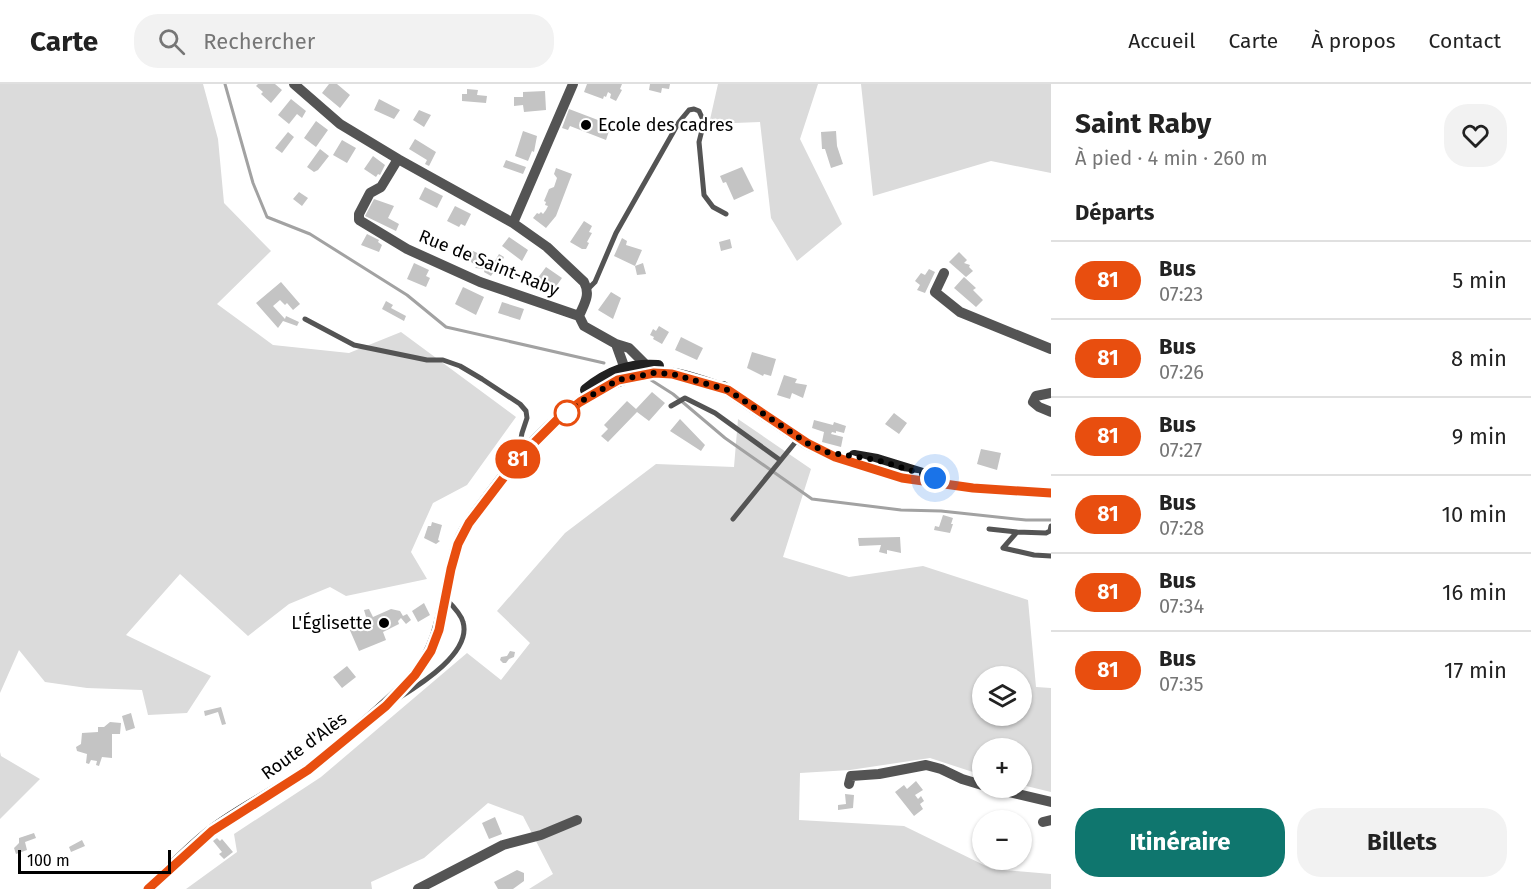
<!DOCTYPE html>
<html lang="fr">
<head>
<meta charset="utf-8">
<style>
	:root { --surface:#fff; --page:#f2f2f2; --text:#222; --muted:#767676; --line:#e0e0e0; --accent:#0f766e }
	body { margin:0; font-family:"Fira Sans",sans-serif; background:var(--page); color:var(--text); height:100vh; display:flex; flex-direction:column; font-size:22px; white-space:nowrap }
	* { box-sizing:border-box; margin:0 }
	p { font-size:20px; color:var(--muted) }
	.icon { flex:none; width:33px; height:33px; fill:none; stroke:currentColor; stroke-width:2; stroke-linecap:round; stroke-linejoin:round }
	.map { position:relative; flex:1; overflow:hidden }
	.details { display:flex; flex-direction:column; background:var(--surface); width:480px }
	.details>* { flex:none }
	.badge { padding:0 12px; border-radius:20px; font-size:21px; line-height:39px }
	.tools { position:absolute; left:972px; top:582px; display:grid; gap:12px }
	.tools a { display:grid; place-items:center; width:60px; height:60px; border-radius:50%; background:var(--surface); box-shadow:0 2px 4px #0004; font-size:30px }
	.scale { position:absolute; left:18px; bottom:15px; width:153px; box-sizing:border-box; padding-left:6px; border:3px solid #000; border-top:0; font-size:16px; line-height:21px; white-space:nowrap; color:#000; -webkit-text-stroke:4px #fff; paint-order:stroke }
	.you { position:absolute; width:30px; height:30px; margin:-15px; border:4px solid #fff; border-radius:50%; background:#1a73e8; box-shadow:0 0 0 9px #1a73e833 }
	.map>.badge { position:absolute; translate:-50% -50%; box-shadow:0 0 0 3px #fff }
	h2 { padding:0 24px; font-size:22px; line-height:54px }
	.round { display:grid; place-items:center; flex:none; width:63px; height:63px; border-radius:24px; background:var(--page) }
	.headline { display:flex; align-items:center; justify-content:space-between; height:102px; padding:0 24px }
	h1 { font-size:28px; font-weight:700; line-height:45px }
	.button { display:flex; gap:12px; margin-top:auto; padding:12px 24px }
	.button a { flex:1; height:69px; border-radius:24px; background:var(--accent); color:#fff; font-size:24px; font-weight:700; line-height:69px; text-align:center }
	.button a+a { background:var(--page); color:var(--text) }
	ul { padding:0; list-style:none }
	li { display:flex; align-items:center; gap:18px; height:78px; padding:0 24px; border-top:2px solid var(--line) }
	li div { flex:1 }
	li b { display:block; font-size:22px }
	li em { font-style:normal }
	li .badge { min-width:66px; font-weight:700; text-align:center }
	header { display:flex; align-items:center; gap:36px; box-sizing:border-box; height:84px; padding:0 30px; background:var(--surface); border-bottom:2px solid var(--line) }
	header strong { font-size:28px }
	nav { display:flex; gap:33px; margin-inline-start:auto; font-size:21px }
	.search { width:420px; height:54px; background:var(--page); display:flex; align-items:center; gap:15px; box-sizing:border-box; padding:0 21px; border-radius:24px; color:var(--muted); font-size:22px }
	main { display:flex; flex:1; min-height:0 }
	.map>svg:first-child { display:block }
	.green { fill:#dbdbdb; fill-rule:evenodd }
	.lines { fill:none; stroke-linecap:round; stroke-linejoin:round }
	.stream { stroke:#a2a2a2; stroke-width:3 }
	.building { fill:#c4c4c4 }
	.lane { stroke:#545454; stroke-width:5 }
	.street { stroke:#545454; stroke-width:10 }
	.secondary { stroke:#212121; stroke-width:12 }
	.line-casing { stroke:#fff; stroke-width:14 }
	.line { stroke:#e84e0f; stroke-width:9 }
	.walk { stroke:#000; stroke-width:6; stroke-dasharray:0 10.8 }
	.poi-dot { fill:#000; stroke:#fff; stroke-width:2 }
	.stop-dot { fill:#fff; stroke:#e84e0f; stroke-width:3 }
	.labels { text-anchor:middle; stroke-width:4.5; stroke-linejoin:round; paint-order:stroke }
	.poi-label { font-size:18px; fill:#000; stroke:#fff; text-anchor:start }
	.street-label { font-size:18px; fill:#000; stroke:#fff }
</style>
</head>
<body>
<header>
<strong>Carte</strong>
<div class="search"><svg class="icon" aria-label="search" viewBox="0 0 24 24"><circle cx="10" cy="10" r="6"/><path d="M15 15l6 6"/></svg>Rechercher</div>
<nav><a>Accueil</a><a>Carte</a><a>À propos</a><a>Contact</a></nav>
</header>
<main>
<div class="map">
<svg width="1051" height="805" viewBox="0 0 1051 805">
	<rect width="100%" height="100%" fill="#fff"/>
	<path class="green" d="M0 0H203L218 55 224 119 271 167 217 220 273 261 349 269 401 248 516 333 467 401 433 419 411 468 427 495 346 512 330 503 289 520 248 552 180 490 126 551 211 592 187 629 148 631 142 606 87 604 45 598 19 566 0 609Z
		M718 0H818L800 55 842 140 797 177 771 134 760 38 709 40Z
		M861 0H1051V89L991 77 873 112Z
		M738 335 811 385 783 473 849 493 923 482 1028 516 1036 603 1051 604V708L1022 701V664H982V691L930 674 850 686 800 689 799 736 904 742 992 785 1051 790V805H529L553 790 523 732 488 719 424 774 371 798 372 805H186L237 768 234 750 321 693 467 569 501 596 530 559 497 527 565 449 656 380 734 383ZM982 592H1022V632H982Z
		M0 668 1 672 40 695 0 735Z"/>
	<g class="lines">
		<path class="stream" d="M225 0 253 99 267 133 310 150 407 211 446 243 604 279
			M651 296 673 310 725 354 812 415 901 426 941 427 1026 436H1051"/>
	</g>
	<path class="building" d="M258 0H275L282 6 271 19 261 10 263 8 256 2Z
		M329 0H337L350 11 340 24 322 9Z
		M587 0H622L620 5 622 6 616 17 610 14 611 10 608 8 606 13 604 12 603 15 584 8Z
		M650 0H670L669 5 662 4 661 9 649 6Z
		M467 5 478 6 477 11 487 12 486 19 462 17V10H467Z
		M545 7 546 26 524 28 523 21 514 22V13H523V8Z
		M291 15 306 27 302 34 297 30 289 40 278 31Z
		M379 15 400 26 394 35 374 26Z
		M569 25 611 41 606 56 570 42 568 46 562 44Z
		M419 26 431 31 424 43 413 36Z
		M316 37 328 46 316 63 304 54Z
		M523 47 537 52 534 68 532 67 528 77 515 72Z
		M836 47 837 62 843 80 831 84 825 65H822L821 48Z
		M288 48 294 53 282 69 275 64Z
		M415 55 436 68 429 82 425 80 427 76 409 65Z
		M342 56 356 64 347 79 333 71Z
		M320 65 329 72 318 86 314 88 307 83Z
		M373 72 385 81 380 91 378 90 376 93 364 85Z
		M506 76 526 83 523 90 503 83Z
		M742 83 754 107 734 116 726 98 723 99 720 92Z
		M556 84 572 90 556 132 546 144 533 134 537 129 539 130 541 128 543 130 546 126 548 122 545 121 546 118 544 117 549 105 554 103 557 94 554 90Z
		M425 103 443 112 437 124 419 115Z
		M299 108 308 114 302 122 293 115Z
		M374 115 394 122 388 134 399 140 396 147 365 132Z
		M455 122 471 130 465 142 461 140 459 143 447 137Z
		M584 137 592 142 589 148 592 149 587 158 589 159 586 165H582L570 158Z
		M367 150 379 156 378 158 382 161 379 168 361 161Z
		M509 153 528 166 522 177 502 162Z
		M622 154 627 157 626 161 642 166 635 182 643 179 646 190 637 191 635 182 614 172Z
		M730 155 732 164 721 167 719 158Z
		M473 167 495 177 499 170 504 173 501 180 507 183 503 192 493 189 491 192 484 188 485 185 475 184 477 182 468 176Z
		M959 168 967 176 964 179 970 181 969 183 973 187 966 193 949 178Z
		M414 179 429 186 426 192 430 194 426 203 407 195Z
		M546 183 562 194 557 201 560 203 556 209 537 195Z
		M929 185 935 188 925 209 917 206 920 201 915 197 921 189 925 191Z
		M964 193 976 204 973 206 983 216 976 223 954 204Z
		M281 198 300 220 293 226 287 219 285 221 280 216 273 222 285 235 286 232 299 238 297 242 283 237 278 244 256 219Z
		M463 203 484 213 476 231 455 220Z
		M611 208 621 214 613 235 598 226Z
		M386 217 393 221 391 224 406 232 404 237 382 225Z
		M502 218 524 225 520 236 498 229Z
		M659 242 669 248 662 260 653 255 654 253 650 251 653 245 656 247Z
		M681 253 703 264 697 276 675 266Z
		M752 268 776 275 771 292 764 290 763 292 747 284Z
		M784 291 797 295 795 299 807 301 803 314 792 309 790 315 777 311Z
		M652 308 665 319 649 337 637 328 608 358 601 352 608 345 604 341 627 317 636 325Z
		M894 329 907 339 899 350 885 340Z
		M680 335 705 361 701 367 670 347Z
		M814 336 833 341 834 338 846 342 844 349 836 347V349L832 348 831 350 843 353 841 363 822 358 824 348 812 344Z
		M981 365 1001 369 997 386 977 380Z
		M943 431 953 434 951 440H953L950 449 934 446 935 442 939 443Z
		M432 438 442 441 438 456 440 457 436 460 424 454 428 442H431Z
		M900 453 901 469 887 466V470L879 468 881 461 859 462 858 454Z
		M424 519 430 531 418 538 412 527Z
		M369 525 373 533 391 525 400 527 403 532 407 530 411 536 406 540 401 534 398 537 399 540 383 548 386 556 359 567 345 535 355 533 358 539 367 536 364 526Z
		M510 567 515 568 514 573 509 575 506 579H503L500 576 501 573 507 572Z
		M347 582 356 593 342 604 333 593Z
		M221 623 226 640 222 641 218 628 205 632 204 627Z
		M131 629 135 644 126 647 122 632Z
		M110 638 121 639 120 650H112V674L102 673 99 682 96 681 97 677 91 676 89 680 86 679 87 670 77 667 76 663 81 660 82 649 98 648V643H104Z
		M916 697 923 706 915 711 918 715 921 712 924 717 920 720 923 725 914 732 895 708 904 701 907 705Z
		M845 710 854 711 853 724 838 726V721L846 720Z
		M495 733 502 750 489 755 482 739Z
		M34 749 36 754 25 758 27 766 16 770 14 764 19 759V754Z
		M217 754 220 757 222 755 233 768 224 775 219 770 222 768 213 757Z
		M82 756 85 762 71 768 69 763Z
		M517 786 524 789V797L513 805H498L494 798Z"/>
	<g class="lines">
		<path class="lane" d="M588 205 595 198 616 149 679 38 689 26 694 25 699 27 704 38 699 58 704 111 713 123 726 130
			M305 235 354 261 427 276H443L460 282 482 295 520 320 526 327 527 334 522 349 518 370
			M671 322 685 314 715 329 780 376
			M733 435 798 355
			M1051 442 1050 447 1046 449 1017 448 1003 464 1034 471 1051 472
			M989 445 1017 448
			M400 613C421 600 472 568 463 538 461 530 453 522 447 516"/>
		<path class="street" d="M294 0 340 40 398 75 513 139
			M573 0 513 139 547 163 584 198C591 211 584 220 579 232L584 242 616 260 629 264 647 282
			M398 75 381 103 370 109 359 130V136L407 165 480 198 579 232
			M944 189 935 208 960 228 1051 265
			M616 260 625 285
			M1051 309 1036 312 1033 318 1039 323 1051 328
			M849 700 851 692 879 690 926 681 941 685 962 695 982 701
			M992 704 1051 718
			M1043 738 1051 736
			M418 805 503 761 541 751 577 736"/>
		<path class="secondary" d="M723 303 806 359 835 373 902 394 973 404 1051 409
			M586 306C608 288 629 280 658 282
			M854 372 877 376 929 392
			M148 805C169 786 189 764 211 747 241 724 276 708 307 686 320 678 331 667 342 658 367 637 391 617 412 594 446 557 442 507 457 463 463 444 477 428 488 413 526 362 586 293 654 289 679 287 705 299 728 306"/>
	</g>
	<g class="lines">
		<defs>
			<path id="line" d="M148 805 212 747 308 686 386 622 415 591 431 567 439 546 451 485 458 460 469 439 518 375 558 335 580 318 618 296 654 289 672 290 728 306 807 359 835 373 902 394 973 404 1051 409"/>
		</defs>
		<use href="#line" class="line-casing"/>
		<use href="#line" class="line"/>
		<path class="walk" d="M567 329 580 318 618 296 654 289 672 290 728 306 807 359 826 368 877 376 935 394"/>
	</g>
	<g class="poi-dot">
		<circle cx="586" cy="41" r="6"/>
		<circle cx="384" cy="539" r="6"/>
	</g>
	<circle class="stop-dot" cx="567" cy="329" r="12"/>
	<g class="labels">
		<g class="poi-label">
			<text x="598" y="47">Ecole des cadres</text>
			<text x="372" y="545" text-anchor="end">L'Églisette</text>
		</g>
		<g class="street-label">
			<text transform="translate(489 179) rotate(22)" y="6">Rue de Saint-Raby</text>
			<text transform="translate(304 662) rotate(-36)" y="6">Route d'Alès</text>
		</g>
	</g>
</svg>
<div class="tools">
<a><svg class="icon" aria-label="layers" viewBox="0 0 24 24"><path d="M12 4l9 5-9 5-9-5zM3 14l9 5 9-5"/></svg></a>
<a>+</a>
<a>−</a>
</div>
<div class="scale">100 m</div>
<div class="you" style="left:935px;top:394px"></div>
<b class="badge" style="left:518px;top:375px;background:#e84e0f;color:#fff">81</b>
</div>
<section class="details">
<div class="headline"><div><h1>Saint Raby</h1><p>À pied · 4 min · 260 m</p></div><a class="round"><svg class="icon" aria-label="heart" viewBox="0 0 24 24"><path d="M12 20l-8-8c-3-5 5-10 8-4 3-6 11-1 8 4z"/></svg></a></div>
<h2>Départs</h2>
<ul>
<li><span class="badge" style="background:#e84e0f;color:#fff">81</span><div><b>Bus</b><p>07:23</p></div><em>5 min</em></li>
<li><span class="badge" style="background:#e84e0f;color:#fff">81</span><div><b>Bus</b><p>07:26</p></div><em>8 min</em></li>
<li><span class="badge" style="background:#e84e0f;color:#fff">81</span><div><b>Bus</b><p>07:27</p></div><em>9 min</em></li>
<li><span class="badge" style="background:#e84e0f;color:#fff">81</span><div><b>Bus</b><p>07:28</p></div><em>10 min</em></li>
<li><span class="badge" style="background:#e84e0f;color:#fff">81</span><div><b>Bus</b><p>07:34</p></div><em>16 min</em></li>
<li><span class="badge" style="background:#e84e0f;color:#fff">81</span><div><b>Bus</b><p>07:35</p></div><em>17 min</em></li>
</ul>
<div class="button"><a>Itinéraire</a><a>Billets</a></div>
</section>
</main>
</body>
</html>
